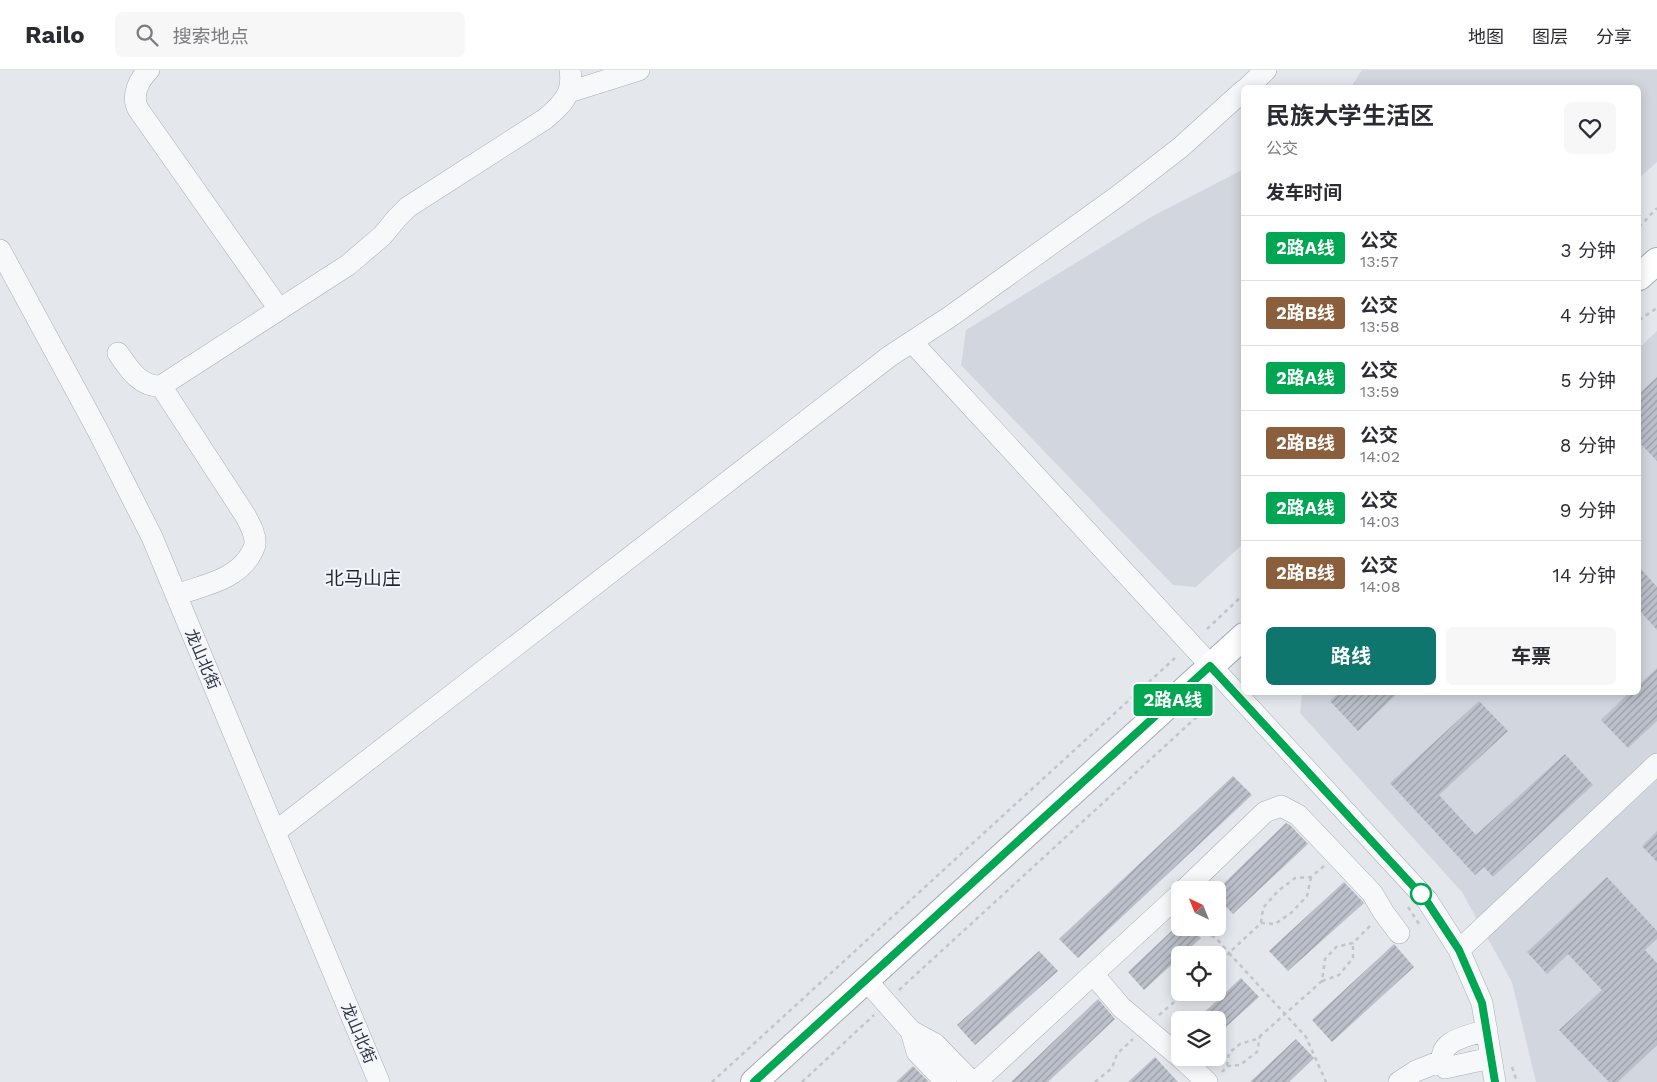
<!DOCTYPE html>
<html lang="zh">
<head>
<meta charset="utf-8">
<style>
	:root { --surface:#fff; --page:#f7f7f7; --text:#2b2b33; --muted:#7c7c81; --line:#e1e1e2; --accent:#0f766e }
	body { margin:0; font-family:"Work Sans","Noto Sans SC",sans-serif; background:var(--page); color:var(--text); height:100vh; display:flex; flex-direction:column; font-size:19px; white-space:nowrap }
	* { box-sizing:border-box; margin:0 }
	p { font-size:16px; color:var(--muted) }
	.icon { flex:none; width:28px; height:28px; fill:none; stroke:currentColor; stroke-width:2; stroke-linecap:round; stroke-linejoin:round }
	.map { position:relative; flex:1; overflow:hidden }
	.details { position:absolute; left:1241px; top:15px; width:400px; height:610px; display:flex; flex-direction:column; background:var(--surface); border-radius:8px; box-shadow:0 2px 12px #0003 }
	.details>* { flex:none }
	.badge { padding:0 10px; border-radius:4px; font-size:18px; line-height:32px }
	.needle { width:32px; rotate:317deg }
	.tools { position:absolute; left:1171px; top:811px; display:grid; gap:10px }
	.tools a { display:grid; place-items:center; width:55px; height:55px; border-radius:8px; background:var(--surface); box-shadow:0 2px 12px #0003; font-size:25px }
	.map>.badge { position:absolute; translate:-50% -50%; box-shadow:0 0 0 2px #fff }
	h2 { padding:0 25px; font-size:19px; line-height:45px }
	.round { display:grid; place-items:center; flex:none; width:52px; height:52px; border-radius:8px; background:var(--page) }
	.headline { display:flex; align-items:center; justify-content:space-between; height:85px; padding:0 25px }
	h1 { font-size:24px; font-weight:700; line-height:38px }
	.action { display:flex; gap:10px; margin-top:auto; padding:10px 25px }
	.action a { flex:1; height:58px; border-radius:8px; background:var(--accent); color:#fff; font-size:20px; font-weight:700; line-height:58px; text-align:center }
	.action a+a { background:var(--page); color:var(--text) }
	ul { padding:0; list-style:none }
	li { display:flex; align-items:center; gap:15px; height:65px; padding:0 25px; border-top:1px solid var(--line) }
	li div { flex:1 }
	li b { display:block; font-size:19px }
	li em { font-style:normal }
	li .badge { min-width:55px; font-weight:700; text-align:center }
	header { display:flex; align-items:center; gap:30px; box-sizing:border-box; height:70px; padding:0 25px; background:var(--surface); border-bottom:1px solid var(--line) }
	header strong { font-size:24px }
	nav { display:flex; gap:28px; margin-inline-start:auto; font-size:18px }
	.search { width:350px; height:45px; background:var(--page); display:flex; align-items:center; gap:12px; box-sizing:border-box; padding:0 18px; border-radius:8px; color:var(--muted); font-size:19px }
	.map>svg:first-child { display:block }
	.built { fill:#d2d6de }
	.building { fill:url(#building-hatch) }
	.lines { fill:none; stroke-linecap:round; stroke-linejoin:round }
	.minor-casing { stroke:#a9aeb7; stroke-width:22 }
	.major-casing { stroke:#a3abb8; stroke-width:28 }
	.path { stroke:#c2c5cb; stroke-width:2.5; stroke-dasharray:4 4; stroke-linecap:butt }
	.minor { stroke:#f7f8fa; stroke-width:21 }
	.major { stroke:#fff; stroke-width:26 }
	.line-casing { stroke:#fff; stroke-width:11 }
	.line { stroke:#00a651; stroke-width:8 }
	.stop-dot { fill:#fff; stroke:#00a651; stroke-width:2.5 }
	.labels { text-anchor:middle; stroke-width:4; stroke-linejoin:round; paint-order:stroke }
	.street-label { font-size:16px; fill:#2b3445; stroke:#f4f6f9 }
	.quarter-label { font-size:19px; fill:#1d2536; stroke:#f4f6f9 }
</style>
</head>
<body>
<header>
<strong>Railo</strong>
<div class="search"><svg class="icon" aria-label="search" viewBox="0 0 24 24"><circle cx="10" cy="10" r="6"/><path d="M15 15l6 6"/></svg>搜索地点</div>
<nav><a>地图</a><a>图层</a><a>分享</a></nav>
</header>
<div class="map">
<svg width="1657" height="1012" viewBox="0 0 1657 1012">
	<defs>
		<pattern id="building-hatch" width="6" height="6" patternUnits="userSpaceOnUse" patternTransform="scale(1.25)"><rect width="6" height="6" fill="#bbc0ca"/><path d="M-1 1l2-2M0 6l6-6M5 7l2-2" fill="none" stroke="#989da6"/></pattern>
	</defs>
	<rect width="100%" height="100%" fill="#e4e7ec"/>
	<path class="built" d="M1362 0H1657V92L1639 108V18L1351 17Z
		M1244 99V473L1196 517 1173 515 961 295 966 260 1151 147Z
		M1657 261V1012H1536L1512 912 1462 822 1300 643 1302 623 1639 622V278Z"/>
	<path class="building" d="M1657 307V391L1639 372V324Z
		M1639 497 1657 517V560L1639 540Z
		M1657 598V651L1628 678 1601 650 1630 622H1639V615Z
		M1339 622H1399L1358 661 1330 631Z
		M1479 631 1508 661 1439 725 1476 765 1565 684 1593 715 1493 807 1484 797 1475 805 1390 713Z
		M1233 706 1252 725 1078 888 1059 869Z
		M1286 753 1290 755 1308 774 1233 844 1218 828V819Z
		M1657 761V792L1642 776Z
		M1607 807 1657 861V869L1645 880 1657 893V975L1618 1012H1609L1559 960 1602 920 1568 884 1547 904 1527 882Z
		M1344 812 1364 833 1288 901 1269 881Z
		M1180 853V858H1191L1201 868 1182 885H1180V887L1144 920 1128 902Z
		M1394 874 1414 897 1332 972 1312 950Z
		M1039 881 1058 901 975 975 957 955Z
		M1241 908 1259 927 1218 964V950H1196Z
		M1098 929 1115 949 1048 1012H1011Z
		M1296 969 1314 988 1289 1012H1250Z
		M1155 987 1178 1012H1128Z
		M913 996 929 1012H896Z"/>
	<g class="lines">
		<defs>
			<path id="minor" d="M149 0C139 9 131 26 138 39L279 239
				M1247 18 1266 0
				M569 22 639 0
				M0 180 97 359 152 467 379 1012
				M912 272 1427 830 1459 880 1482 933 1495 1012
				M118 283C129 299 140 317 161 316L348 195 382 166 397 148 408 137 545 49C562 35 574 23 570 0
				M161 316 245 445C250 454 256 464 255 475 255 476 253 480 252 482 238 510 204 515 176 525
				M275 762 890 286 951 246 1118 126 1181 77 1244 20
				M1184 820 1265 742 1281 736 1298 745 1372 823 1384 843 1399 863
				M1180 824 1093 904 1121 937 1180 987
				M1459 880 1657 694
				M866 910 911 961 935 974 972 1012
				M1487 960C1468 966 1432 971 1445 998L1491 988
				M911 961 917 982 946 1012
				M1181 988 1207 1012
				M976 1012 1093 904
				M1399 1012 1416 1001 1441 991"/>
			<path id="major" d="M1639 207 1657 191
				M754 1012 1244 566"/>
		</defs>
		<use href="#minor" class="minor-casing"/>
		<use href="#major" class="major-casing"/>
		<path class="path" d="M1639 157 1657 138
			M1639 250 1657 238
			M1207 559 1244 524
			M1324 796 1311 807 1295 808 1278 821 1263 838 1261 853 1229 883 1306 967 1326 1012
			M1408 837 1421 857
			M1261 853 1275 854 1291 843 1307 826 1311 807
			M1197 858 1216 868 1229 883 1218 896
			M1218 911V912
			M1322 911 1339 905 1353 888V873
			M899 920 1213 632
			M1159 945 1186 922
			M1227 996 1240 995 1257 982 1260 966
			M1512 997 1517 1012
			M1222 1002 1227 996 1229 983 1240 974 1257 969 1322 911 1325 889 1336 877 1353 873 1371 855
			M712 1012 1175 588
			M802 1012 874 945
			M1095 1012 1112 998 1117 984 1133 969"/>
		<use href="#minor" class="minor"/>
		<use href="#major" class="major"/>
	</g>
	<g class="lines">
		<defs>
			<path id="line" d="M754 1012 1210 596 1426 830 1459 880 1482 933 1495 1012"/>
		</defs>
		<use href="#line" class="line-casing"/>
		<use href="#line" class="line"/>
	</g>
	<circle class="stop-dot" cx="1421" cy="824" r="10"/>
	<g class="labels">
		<g class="street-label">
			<text transform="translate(203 589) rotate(67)" y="6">龙山北街</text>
			<text transform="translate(359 963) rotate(67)" y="6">龙山北街</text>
		</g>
		<g class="quarter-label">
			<text x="363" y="515">北马山庄</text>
		</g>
	</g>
</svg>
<div class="tools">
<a><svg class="needle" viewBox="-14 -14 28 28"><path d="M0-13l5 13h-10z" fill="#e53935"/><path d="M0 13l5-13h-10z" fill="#7c7c81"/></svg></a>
<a><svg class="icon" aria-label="locate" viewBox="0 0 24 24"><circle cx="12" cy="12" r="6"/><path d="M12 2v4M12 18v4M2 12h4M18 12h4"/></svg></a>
<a><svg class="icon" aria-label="layers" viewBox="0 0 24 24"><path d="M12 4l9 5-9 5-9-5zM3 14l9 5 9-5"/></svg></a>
</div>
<b class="badge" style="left:1173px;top:630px;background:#00a651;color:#fff">2路A线</b>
<section class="details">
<div class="headline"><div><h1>民族大学生活区</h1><p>公交</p></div><a class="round"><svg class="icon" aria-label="heart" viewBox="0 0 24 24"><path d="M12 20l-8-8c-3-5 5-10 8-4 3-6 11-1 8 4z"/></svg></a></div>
<h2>发车时间</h2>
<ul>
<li><span class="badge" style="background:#00a651;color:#fff">2路A线</span><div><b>公交</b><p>13:57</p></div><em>3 分钟</em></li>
<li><span class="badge" style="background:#8b5e3c;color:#fff">2路B线</span><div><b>公交</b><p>13:58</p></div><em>4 分钟</em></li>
<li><span class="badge" style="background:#00a651;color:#fff">2路A线</span><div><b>公交</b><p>13:59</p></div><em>5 分钟</em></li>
<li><span class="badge" style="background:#8b5e3c;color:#fff">2路B线</span><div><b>公交</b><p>14:02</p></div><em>8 分钟</em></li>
<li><span class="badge" style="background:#00a651;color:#fff">2路A线</span><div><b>公交</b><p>14:03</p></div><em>9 分钟</em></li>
<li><span class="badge" style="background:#8b5e3c;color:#fff">2路B线</span><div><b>公交</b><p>14:08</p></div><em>14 分钟</em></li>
</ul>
<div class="action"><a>路线</a><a>车票</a></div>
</section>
</div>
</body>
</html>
